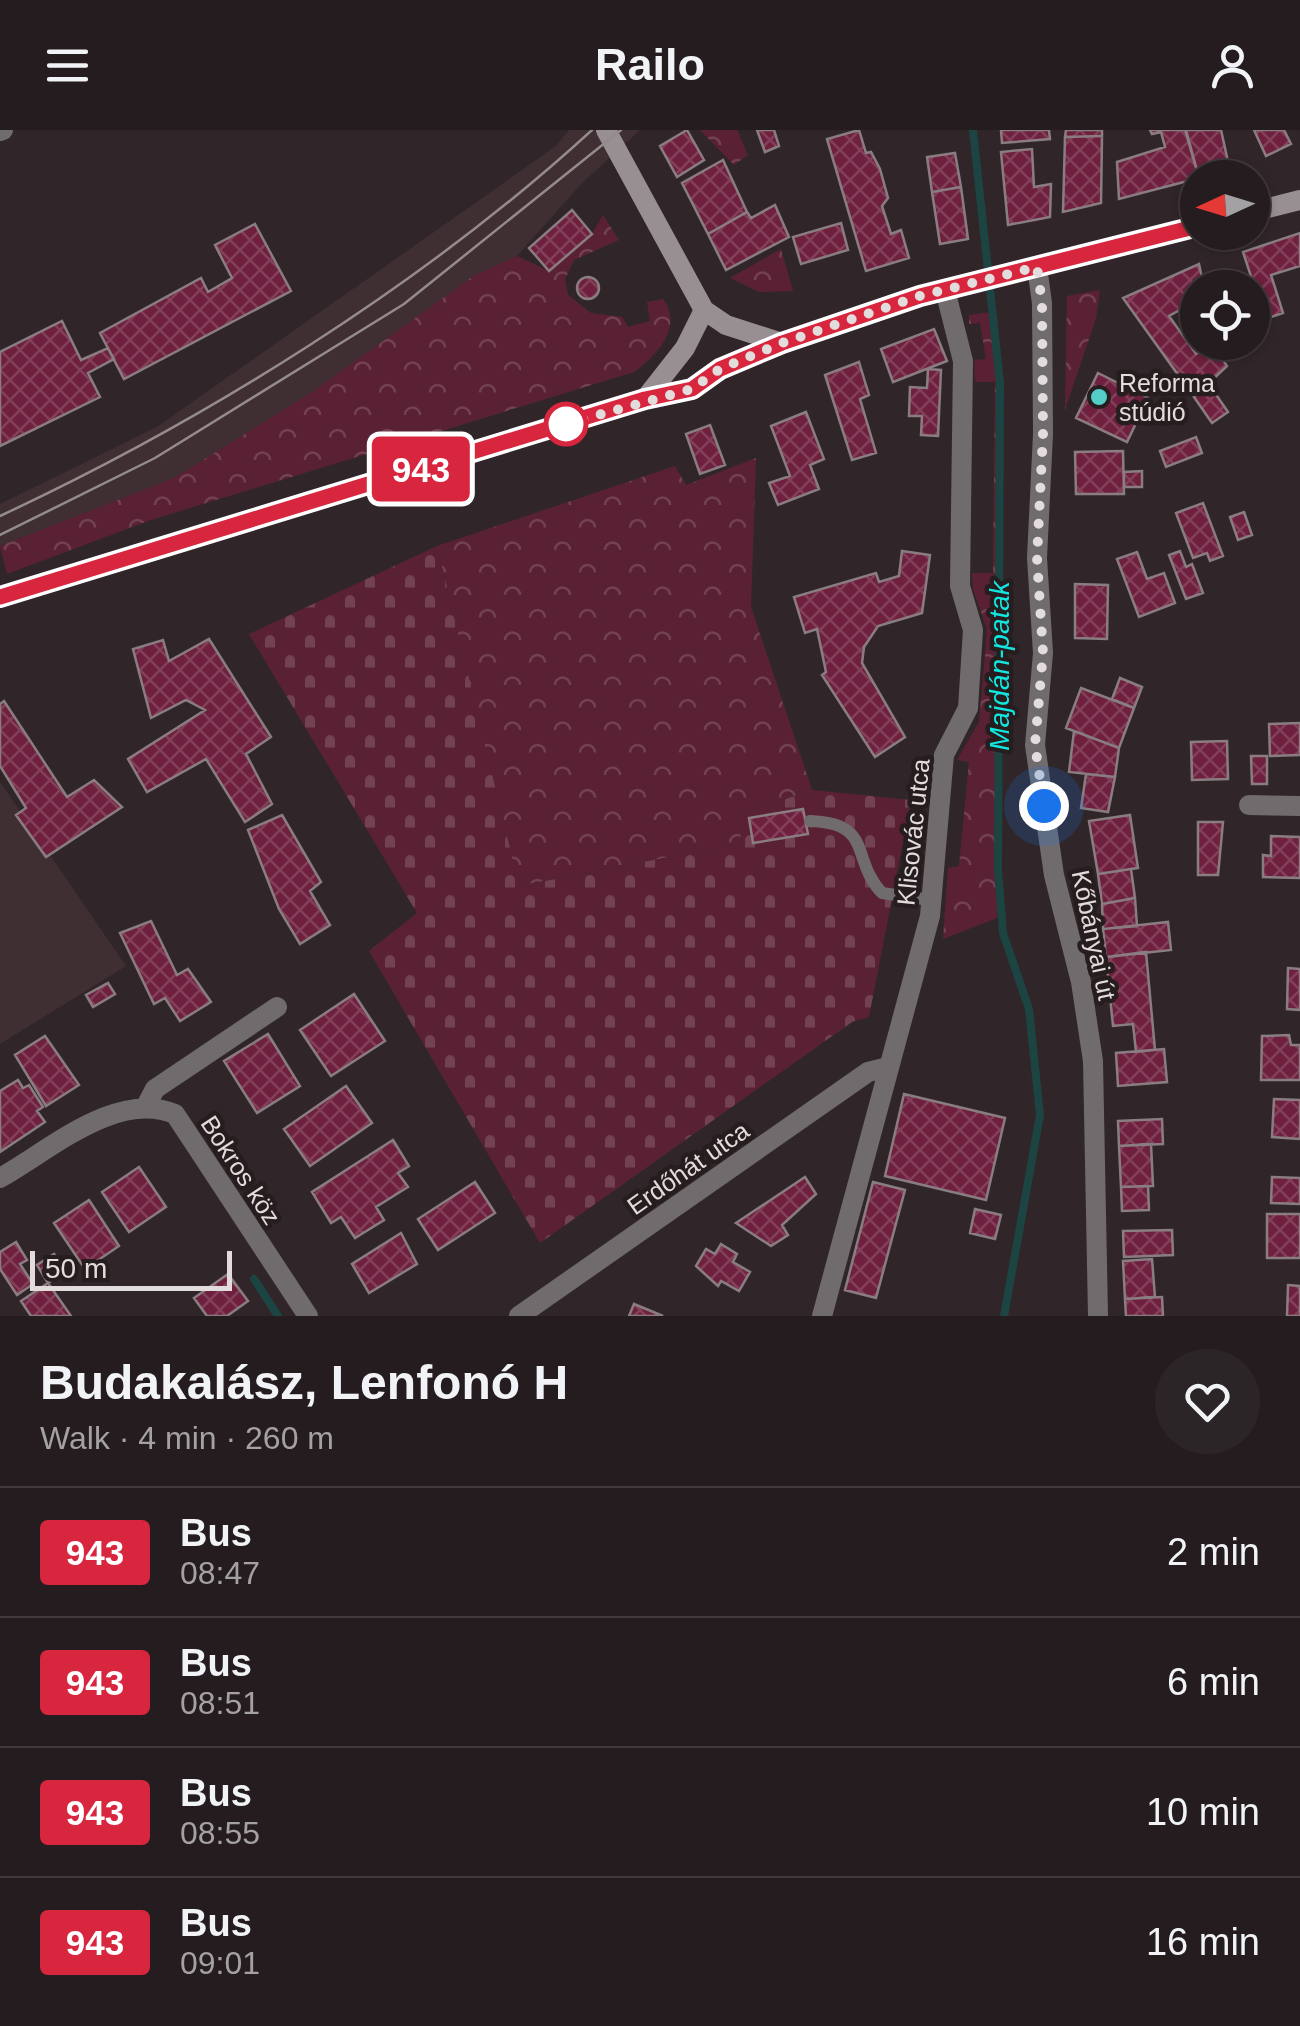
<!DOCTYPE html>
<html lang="en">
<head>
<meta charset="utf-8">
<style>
	:root { --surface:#241c1f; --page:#2c2528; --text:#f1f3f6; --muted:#a3a1a4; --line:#413a3d }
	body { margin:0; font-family:Helvetica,sans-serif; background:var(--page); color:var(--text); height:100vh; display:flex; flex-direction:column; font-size:38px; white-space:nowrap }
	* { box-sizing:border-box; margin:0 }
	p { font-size:32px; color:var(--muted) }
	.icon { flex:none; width:55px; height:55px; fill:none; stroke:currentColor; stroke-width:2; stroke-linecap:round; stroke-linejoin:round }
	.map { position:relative; height:1186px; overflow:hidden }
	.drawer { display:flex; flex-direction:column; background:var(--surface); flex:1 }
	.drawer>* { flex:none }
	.badge { padding:0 20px; border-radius:8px; font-size:35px; line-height:65px }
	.needle { width:65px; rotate:266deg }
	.fabs { position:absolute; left:1180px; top:30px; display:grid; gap:20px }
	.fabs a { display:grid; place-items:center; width:90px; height:90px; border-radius:50%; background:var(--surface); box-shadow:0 2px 8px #0004,0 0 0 2px var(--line); font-size:50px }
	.scale { position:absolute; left:30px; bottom:25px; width:202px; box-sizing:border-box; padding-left:10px; border:5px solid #e3dcdd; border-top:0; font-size:28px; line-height:35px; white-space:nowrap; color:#e3dcdd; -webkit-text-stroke:8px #261d1f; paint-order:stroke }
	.you { position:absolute; width:50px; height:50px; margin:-25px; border:8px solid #fff; border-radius:50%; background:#1a73e8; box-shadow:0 0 0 15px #1a73e833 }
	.map>.badge { position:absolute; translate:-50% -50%; box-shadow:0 0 0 5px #fff }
	.round { display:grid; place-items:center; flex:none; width:105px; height:105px; border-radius:52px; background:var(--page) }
	.summary { display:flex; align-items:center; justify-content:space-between; height:170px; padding:0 40px }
	h1 { font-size:48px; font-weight:600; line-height:75px }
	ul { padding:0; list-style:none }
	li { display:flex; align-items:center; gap:30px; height:130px; padding:0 40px; border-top:2px solid var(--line) }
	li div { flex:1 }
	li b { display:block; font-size:38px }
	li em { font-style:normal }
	li .badge { min-width:110px; font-weight:700; text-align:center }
	header { display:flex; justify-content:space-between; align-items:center; height:130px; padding:0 40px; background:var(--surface); font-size:45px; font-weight:600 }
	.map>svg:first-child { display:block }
	.built { fill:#3f2f33 }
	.forest { fill:url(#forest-crowns) }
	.cemetery { fill:url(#cemetery-stones) }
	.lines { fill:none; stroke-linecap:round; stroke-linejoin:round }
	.stream { stroke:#1c4442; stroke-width:8 }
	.building { fill:url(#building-cross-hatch); stroke:#8a7d81; stroke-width:2.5 }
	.lane { stroke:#706b6c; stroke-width:12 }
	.street { stroke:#706b6c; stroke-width:20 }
	.secondary { stroke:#988f92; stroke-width:20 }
	.tram { stroke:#948b8d; stroke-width:2.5 }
	.line-casing { stroke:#fff; stroke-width:22 }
	.line { stroke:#d7263d; stroke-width:15 }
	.walk { stroke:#e3dcdd; stroke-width:10; stroke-dasharray:0 18 }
	.poi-dot { fill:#54cdc7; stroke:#261d1f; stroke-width:4 }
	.stop-dot { fill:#fff; stroke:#d7263d; stroke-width:5 }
	.labels { text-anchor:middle; stroke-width:9; stroke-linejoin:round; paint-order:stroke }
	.poi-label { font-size:25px; fill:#e3dcdd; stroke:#261d1f; text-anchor:start }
	.street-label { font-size:25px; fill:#e3dcdd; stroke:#261d1f }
	.water-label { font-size:28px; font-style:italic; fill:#11e7e0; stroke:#261d1f }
</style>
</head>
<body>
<header><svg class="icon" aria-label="menu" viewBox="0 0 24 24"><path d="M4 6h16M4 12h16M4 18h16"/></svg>Railo<svg class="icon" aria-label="person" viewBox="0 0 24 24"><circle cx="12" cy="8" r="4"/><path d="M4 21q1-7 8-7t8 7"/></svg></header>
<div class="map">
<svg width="1300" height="1186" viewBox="0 0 1300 1186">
	<defs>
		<pattern id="forest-crowns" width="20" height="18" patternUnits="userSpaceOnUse" patternTransform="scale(2.5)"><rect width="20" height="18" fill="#5a2135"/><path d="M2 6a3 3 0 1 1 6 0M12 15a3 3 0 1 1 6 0" fill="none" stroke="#724152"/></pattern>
		<pattern id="cemetery-stones" width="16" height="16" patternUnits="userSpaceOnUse" patternTransform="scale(2.5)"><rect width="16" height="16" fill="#5a2135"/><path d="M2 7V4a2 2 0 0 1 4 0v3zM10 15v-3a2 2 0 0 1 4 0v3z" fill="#724152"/></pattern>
		<pattern id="building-cross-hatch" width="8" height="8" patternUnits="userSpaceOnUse" patternTransform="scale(2.5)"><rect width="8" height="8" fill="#6e203e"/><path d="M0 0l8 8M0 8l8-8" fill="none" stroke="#834059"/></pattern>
	</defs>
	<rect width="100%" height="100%" fill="#302629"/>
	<path class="built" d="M569 0H640L581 54 517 126 475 145 312 262 174 348 0 416V374L157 297 556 16Z
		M0 652 126 836 0 914Z"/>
	<path class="forest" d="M700 0H737L748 25 734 35Z
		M603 85 619 110 574 130 565 149 568 165 591 183 622 187 628 197 650 191 647 172 663 169C684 197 656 226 634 242L151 390 7 444 0 416 174 348 312 262 475 145 517 126 549 141 592 104Z
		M781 119 793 161 759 162 730 148Z
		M1100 160 1096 188 1065 280 1067 166Z
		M991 182 998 251 997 788 943 809 948 738 959 736 969 632 957 630 979 592 984 537 987 499 973 459 972 443H993L995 252H975L974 230 986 229 980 193 969 194V185Z
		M756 328 751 477 812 660 737 686 743 713 518 756 437 416 675 336 686 355Z"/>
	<path class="cemetery" d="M437 416 519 756 742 713 737 686 812 660 911 670 869 887 852 892 540 1113 369 821 417 783 249 504Z"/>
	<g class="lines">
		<path class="stream" d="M973 0 1000 253 998 741 1003 803 1029 879 1040 985 1004 1186
			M254 1149 278 1186"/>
	</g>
	<path class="building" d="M687 0 704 30 677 47 660 16Z
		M757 0H774L779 16 765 22Z
		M859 0 866 23 871 22 880 39 888 68 882 76 891 104 901 100 909 128 866 141 827 9Z
		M1001 0H1049L1050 9 1002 13Z
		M1066 0H1102V6L1065 7Z
		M1150 0H1185L1199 48 1119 69 1117 32 1165 17 1161 2 1152 4Z
		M1186 0H1221L1229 36 1199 48Z
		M1254 0H1284L1291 14 1266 26Z
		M1102 6 1101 73 1063 82 1065 7Z
		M1032 19 1034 57 1051 54 1050 87 1008 95 1001 22Z
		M955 23 961 57 932 62 927 27Z
		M723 30 747 82 708 104 682 53Z
		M961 57 968 109 940 114 932 62Z
		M775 75 789 107 726 140 708 104 747 82 751 88Z
		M572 80 592 104 549 141 529 118Z
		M841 93 848 120 801 134 793 107Z
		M255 94 291 161 124 249 100 203 201 148 208 162 232 148 215 115Z
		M1300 103V136L1271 145 1283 183 1265 189 1243 122Z
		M1199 134 1204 158H1198V170L1169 186 1196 224 1212 213 1227 236 1194 267 1123 168Z
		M577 158a11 11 0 1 1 22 0a11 11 0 1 1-22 0Z
		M62 191 81 230 108 218 114 229 88 243 100 267 0 316V222Z
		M934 199 947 231 893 252 881 219Z
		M859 232 869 265 860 269 876 323 852 330 825 245Z
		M928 239 941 240 938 306 921 305 922 286H909L910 257 927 258Z
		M1098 243 1148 268 1127 312 1076 288Z
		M1210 256 1228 282 1212 293 1194 267Z
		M806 282 824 329 810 335 819 359 778 375 769 353 790 346 771 296Z
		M710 295 725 335 700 344 686 304Z
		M1196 307 1202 323 1166 337 1160 321Z
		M1123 321 1124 364H1076L1075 322Z
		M1142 341V357H1124V342Z
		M1203 373 1223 426 1210 431 1207 423 1193 428 1176 383Z
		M1244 382 1252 405 1238 410 1230 387Z
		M902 421 930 425 922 483 878 496 864 517 862 533 905 607 875 627 822 545 826 542 817 499 805 503 794 467 876 443 879 452 899 446Z
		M1180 421 1186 437 1192 434 1203 463 1186 469 1169 425Z
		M1137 422 1147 449 1164 443 1175 473 1139 487 1117 429Z
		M1075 454 1108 455 1107 509 1075 508Z
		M209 509 271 607 246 624 272 674 245 692 206 629 147 662 128 629 205 580 186 570 151 588 133 519 163 510 169 531Z
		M1120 548 1142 557 1134 578 1112 569Z
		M1081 558 1134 578 1119 618 1066 598Z
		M4 571 67 667 94 650 122 677 46 727 16 685 26 678 0 636V574Z
		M1300 593V625L1270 626 1269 594Z
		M1074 601 1119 618 1115 647 1069 642Z
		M1227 611 1228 649 1192 650 1191 612Z
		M1251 626H1267V654H1252Z
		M1086 644 1115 647 1108 682 1081 678Z
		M803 679 808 704 753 713 749 688Z
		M282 685 321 752 310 761 330 795 300 814 279 779 248 700Z
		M1130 685 1138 738 1098 744 1089 691Z
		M1198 692H1223L1218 745H1198Z
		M1271 706 1300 707V748L1263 747V725L1271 726Z
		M1131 739 1135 768 1102 774 1098 744Z
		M1135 768 1137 796 1103 799 1102 774Z
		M151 791 177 845 188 839 211 872 180 891 165 868 154 874 120 803Z
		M1168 792 1171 820 1106 827 1103 799Z
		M1146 822 1155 920 1136 922 1133 894 1113 896 1106 827Z
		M1288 838 1300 839V880L1287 879Z
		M108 853 115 864 93 877 86 865Z
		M354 864 385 911 331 946 300 900Z
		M268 904 300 956 257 983 224 931Z
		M1289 905 1291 915H1300V950H1261L1262 906Z
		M45 906 79 955 46 976 15 925Z
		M1164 919 1167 952 1118 956 1116 923Z
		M18 950 23 958 29 955 43 977 37 981 45 992 0 1022V961Z
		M346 956 372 993 310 1036 284 999Z
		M904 964 1005 988 986 1070 885 1046Z
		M1274 969 1300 970V1009L1272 1007Z
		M1162 989 1163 1014 1119 1016 1118 991Z
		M393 1010 409 1036 398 1043 408 1057 376 1077 384 1090 355 1108 341 1087 331 1093 312 1062Z
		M1151 1014 1153 1056 1121 1057 1119 1016Z
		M139 1037 166 1077 129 1102 102 1062Z
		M805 1047 816 1064 782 1095 788 1105 771 1116 736 1093Z
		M1272 1047 1300 1048V1074L1271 1073Z
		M475 1052 495 1083 438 1120 418 1089Z
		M873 1052 905 1060 876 1168 845 1160Z
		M1148 1056 1149 1080 1122 1081 1121 1057Z
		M89 1070 119 1116 85 1139 54 1093Z
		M975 1079 1001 1085 995 1109 970 1103Z
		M1267 1084H1300V1128H1267Z
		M1172 1100 1173 1125 1124 1127 1123 1101Z
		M401 1103 417 1134 369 1163 352 1134Z
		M16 1112 27 1130 20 1134 33 1154 17 1165 0 1139V1122Z
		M721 1114 737 1124 733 1132 750 1142 739 1161 721 1151 718 1156 696 1136 706 1119 715 1124Z
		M54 1124 65 1142 48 1153 37 1135Z
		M1152 1129 1155 1167 1125 1169 1123 1131Z
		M228 1144 248 1171 227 1186H207L194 1168Z
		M48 1153 71 1186H31L21 1171Z
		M1288 1155 1300 1156V1186H1287Z
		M1162 1167 1163 1186H1126L1125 1169Z
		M634 1174 663 1186H629Z"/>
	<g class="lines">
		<path class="lane" d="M810 691C874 693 850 729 882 763L930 770"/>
		<path class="street" d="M0 1 3 0
			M1037 137 1042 173 1043 304 1037 428 1043 523 1035 615 1054 745 1081 852 1093 931 1098 1186
			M1249 675 1300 676
			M146 976 155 959 277 877
			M0 1048C50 1020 116 960 175 984L308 1186
			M519 1186 848 956 868 942 888 937
			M822 1186 930 786 944 625 968 578 973 500 960 456 963 231 945 160"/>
		<path class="secondary" d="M606 0 704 180 726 195 782 213
			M1252 82 1300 70
			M645 269 685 218 704 180
			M0 467 645 269 692 259 720 239 782 213 919 166 1198 96"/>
		<path class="tram" d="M0 386C206 290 424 154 592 0
			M0 405 155 328 404 174 621 0"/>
	</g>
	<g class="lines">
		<defs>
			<path id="line" d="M0 467 645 269 692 259 720 239 782 213 920 166 1198 96"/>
		</defs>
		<use href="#line" class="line-casing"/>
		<use href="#line" class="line"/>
		<path class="walk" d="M566 294 692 259 720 239 782 213 920 166 1037 137 1042 173 1043 304 1037 428 1043 523 1035 615 1044 676"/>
	</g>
	<circle class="poi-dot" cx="1099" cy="267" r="10"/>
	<circle class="stop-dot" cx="566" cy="294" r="20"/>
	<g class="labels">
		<g class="poi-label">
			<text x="1119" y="262">Reforma<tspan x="1119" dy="29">stúdió</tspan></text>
		</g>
		<g class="street-label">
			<text transform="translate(913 702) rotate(-84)" y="9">Klisovác utca</text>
			<text transform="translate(1094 805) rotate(78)" y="9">Kőbányai út</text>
			<text transform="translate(688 1038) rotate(-35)" y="9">Erdőhát utca</text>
			<text transform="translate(241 1040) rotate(57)" y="9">Bokros köz</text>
		</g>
		<g class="water-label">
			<text transform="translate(999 536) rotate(-90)" y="10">Majdán-patak</text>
		</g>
	</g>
</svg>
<div class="fabs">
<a><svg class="needle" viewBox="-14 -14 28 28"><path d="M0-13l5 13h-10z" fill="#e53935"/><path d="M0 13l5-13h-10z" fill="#a3a1a4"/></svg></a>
<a><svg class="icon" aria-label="locate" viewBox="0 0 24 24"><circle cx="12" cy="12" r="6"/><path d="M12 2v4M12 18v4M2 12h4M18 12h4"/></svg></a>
</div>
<div class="scale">50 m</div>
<div class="you" style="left:1044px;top:676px"></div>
<b class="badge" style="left:421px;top:339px;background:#d7263d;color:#fff">943</b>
</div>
<section class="drawer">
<div class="summary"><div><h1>Budakalász, Lenfonó H</h1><p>Walk · 4 min · 260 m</p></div><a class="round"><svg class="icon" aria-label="heart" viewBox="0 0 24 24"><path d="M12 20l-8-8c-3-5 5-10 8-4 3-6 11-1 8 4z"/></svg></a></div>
<ul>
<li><span class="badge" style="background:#d7263d;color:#fff">943</span><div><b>Bus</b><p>08:47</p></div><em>2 min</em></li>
<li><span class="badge" style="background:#d7263d;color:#fff">943</span><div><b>Bus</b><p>08:51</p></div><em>6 min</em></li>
<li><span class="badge" style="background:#d7263d;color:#fff">943</span><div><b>Bus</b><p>08:55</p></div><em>10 min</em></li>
<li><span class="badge" style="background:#d7263d;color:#fff">943</span><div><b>Bus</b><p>09:01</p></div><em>16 min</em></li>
</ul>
</section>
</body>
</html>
